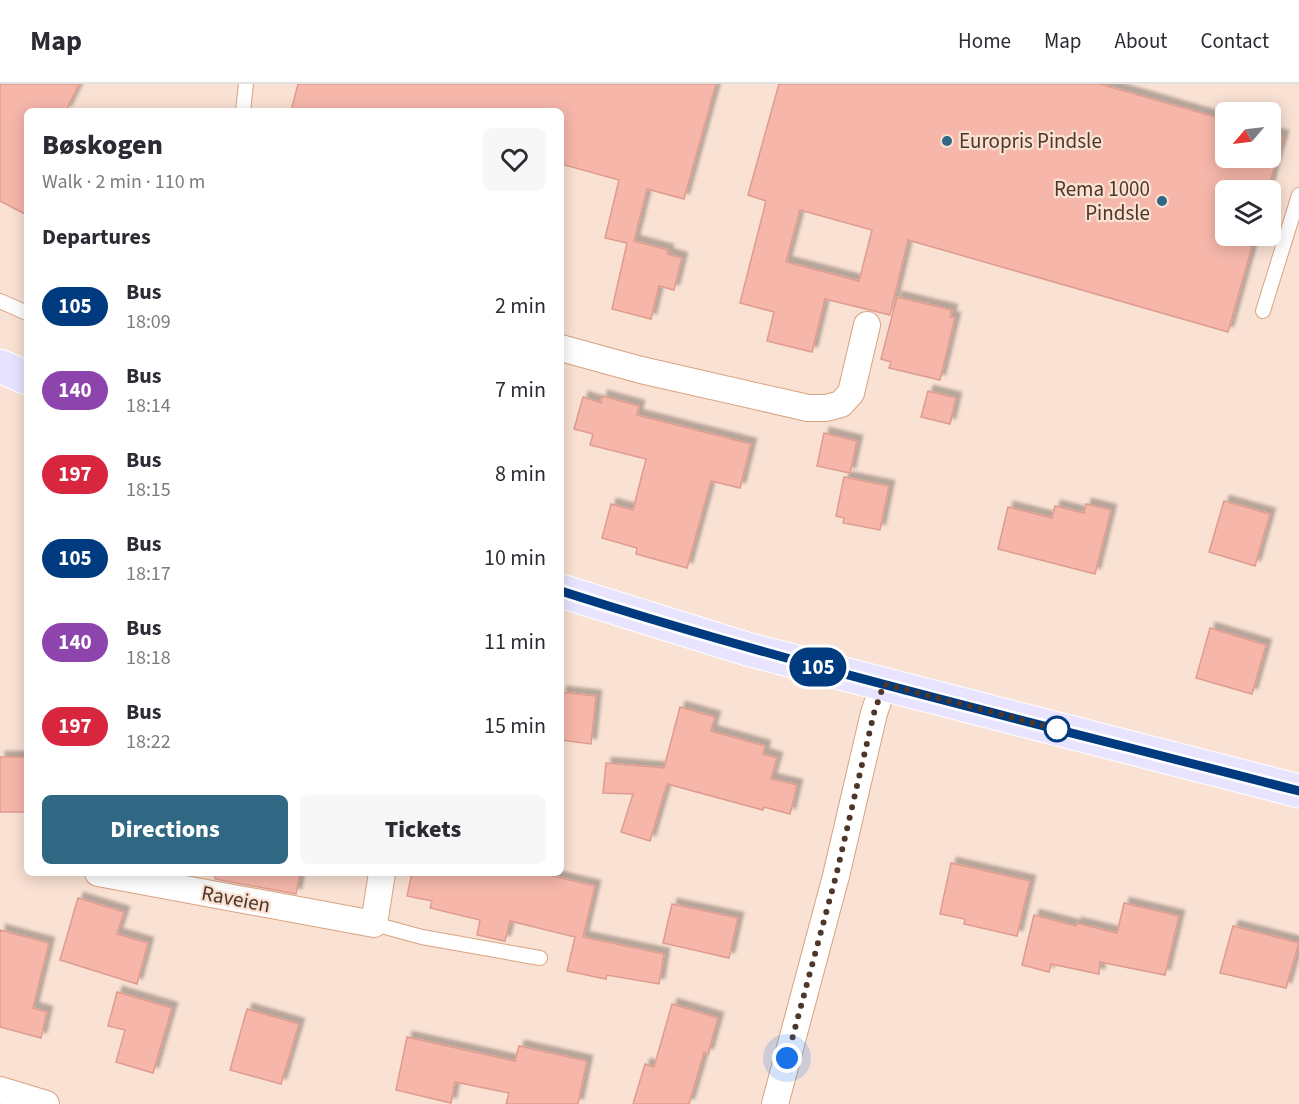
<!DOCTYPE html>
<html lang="en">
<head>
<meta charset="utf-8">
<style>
	:root { --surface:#fff; --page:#f7f7f7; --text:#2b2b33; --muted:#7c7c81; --line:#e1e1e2; --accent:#306782 }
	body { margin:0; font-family:"Source Sans 3",sans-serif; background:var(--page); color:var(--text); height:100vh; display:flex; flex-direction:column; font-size:22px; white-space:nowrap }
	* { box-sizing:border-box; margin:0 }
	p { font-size:20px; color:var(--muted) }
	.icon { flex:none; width:33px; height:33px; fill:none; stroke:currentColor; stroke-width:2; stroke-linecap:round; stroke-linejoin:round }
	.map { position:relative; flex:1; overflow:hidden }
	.panel { position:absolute; left:24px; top:24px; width:540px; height:768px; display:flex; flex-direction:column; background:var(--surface); border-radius:9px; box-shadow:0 3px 15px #0003 }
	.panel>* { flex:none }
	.badge { padding:0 12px; border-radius:20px; font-size:21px; line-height:39px }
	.needle { width:39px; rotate:242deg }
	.controls { position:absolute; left:1215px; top:18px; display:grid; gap:12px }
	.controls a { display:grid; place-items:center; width:66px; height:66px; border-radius:9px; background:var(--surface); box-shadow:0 3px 15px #0003; font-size:30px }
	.you { position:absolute; width:30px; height:30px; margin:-15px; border:4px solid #fff; border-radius:50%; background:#1a73e8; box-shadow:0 0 0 9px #1a73e833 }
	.map>.badge { position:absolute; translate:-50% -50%; box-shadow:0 0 0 3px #fff }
	h2 { padding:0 18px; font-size:22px; line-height:54px }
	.round { display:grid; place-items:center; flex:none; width:63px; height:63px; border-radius:9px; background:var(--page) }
	.overview { display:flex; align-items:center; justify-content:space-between; height:102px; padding:0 18px }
	h1 { font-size:28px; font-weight:800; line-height:45px }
	.cta { display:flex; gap:12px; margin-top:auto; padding:12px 18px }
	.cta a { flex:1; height:69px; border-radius:9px; background:var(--accent); color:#fff; font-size:24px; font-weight:800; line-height:69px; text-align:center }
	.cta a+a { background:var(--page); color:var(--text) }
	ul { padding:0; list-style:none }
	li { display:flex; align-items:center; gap:18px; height:84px; padding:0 18px }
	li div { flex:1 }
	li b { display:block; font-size:22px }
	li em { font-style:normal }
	li .badge { min-width:66px; font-weight:700; text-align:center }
	header { display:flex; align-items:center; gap:36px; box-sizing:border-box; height:84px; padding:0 30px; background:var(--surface); border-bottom:2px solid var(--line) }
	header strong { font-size:28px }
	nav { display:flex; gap:33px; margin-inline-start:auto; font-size:21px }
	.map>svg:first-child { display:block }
	.building { fill:#f6b7aa; stroke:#df9c8e; stroke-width:1.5; fill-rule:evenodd; filter:url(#shadow) }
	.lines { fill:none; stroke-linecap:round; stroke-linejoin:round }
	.service-casing { stroke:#dba27f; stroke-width:16 }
	.minor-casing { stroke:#dba27f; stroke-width:28 }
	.primary-casing { stroke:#fff; stroke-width:35 }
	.service { stroke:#fff; stroke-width:14 }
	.minor { stroke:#fff; stroke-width:26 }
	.primary { stroke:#e8e3fe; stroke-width:33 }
	.line-casing { stroke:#fff; stroke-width:14 }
	.line { stroke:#003b80; stroke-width:9 }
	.walk { stroke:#4e3628; stroke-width:6; stroke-dasharray:0 10.8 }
	.poi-dot { fill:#306782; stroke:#f9e1d3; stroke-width:2 }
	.stop-dot { fill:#fff; stroke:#003b80; stroke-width:3 }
	.labels { text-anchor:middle; stroke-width:4.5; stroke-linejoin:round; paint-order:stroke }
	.poi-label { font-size:21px; fill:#4e3628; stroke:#f9e1d3; text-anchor:start }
	.street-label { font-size:21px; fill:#4e3628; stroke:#f9e1d3 }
</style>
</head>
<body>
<header>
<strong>Map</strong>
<nav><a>Home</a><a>Map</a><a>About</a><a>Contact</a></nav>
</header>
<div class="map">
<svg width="1299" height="1020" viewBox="0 0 1299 1020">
	<defs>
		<filter id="shadow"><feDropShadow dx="5.5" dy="-5.5" stdDeviation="1.5" flood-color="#0004"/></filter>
	</defs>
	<rect width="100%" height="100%" fill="#f9e1d3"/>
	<path class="building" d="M0 0H79L66 27H27V131L0 117Z
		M298 0H716L684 115 647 105 634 157 668 166 667 170 682 174 674 206 659 202 651 235 612 225 627 159 605 154 619 96 561 80V27H291Z
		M779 0H1100L1226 36V74H1270V49L1283 52 1268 106H1226V152H1255L1228 248 908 156 890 231 825 215 812 268 767 257 774 228 740 219 766 117 748 111ZM800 126 872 146 859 197 786 178Z
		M897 213 952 226 950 233 955 234 940 296 889 284 891 278 881 275Z
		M928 307 956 314 950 340 921 333Z
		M602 312 639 322 637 331 751 360 740 404 711 397 687 484 636 470 637 464 602 454 611 420 633 426 646 375 590 361 593 350 574 345 583 313 601 319Z
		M824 349 857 357 850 389 817 382Z
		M844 393 889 402 880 446 843 439 844 434 836 432Z
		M1224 417 1270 430 1255 482 1209 468Z
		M1086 420 1111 426 1095 490 998 465 1008 423 1052 434 1055 422 1084 429Z
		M1210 544 1266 561 1252 610 1196 594Z
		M561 608 596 612 591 660 561 656Z
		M680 623 715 633 711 647 765 662 763 670 777 674 771 695 797 701 790 730 764 723 763 726 667 700 650 757 621 748 633 710 603 709 606 679 664 684Z
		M0 673H27V728H0Z
		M951 779 1030 797 1017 852 964 840 965 835 940 830Z
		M215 789H300L296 810 215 795Z
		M412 789H540L595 802 583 853 664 870 659 900 607 891 606 895 567 887 575 853 510 837 505 857 477 851 480 836 430 824 432 817 407 812Z
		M78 814 124 828 117 850 148 859 137 900 60 876Z
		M1124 819 1179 832 1165 891 1100 878 1099 890 1051 880 1049 888 1022 881 1034 831 1076 842V839L1117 849Z
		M672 820 738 834 729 874 663 859Z
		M1233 842 1299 859 1286 904 1220 889Z
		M0 846 49 859 33 924 47 928 41 954 0 943Z
		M117 908 172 924 153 989 116 978 125 946 108 942Z
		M672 920 718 934 708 970 704 969 689 1020H633L645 980 654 983Z
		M247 925 299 940 281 1000 230 986Z
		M407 953 515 977 519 962 587 977 578 1020H506L509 1009 455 998 451 1019 396 1006Z"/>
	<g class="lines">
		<defs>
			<path id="service" d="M243 27 246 0
				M0 217 27 229
				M1263 227 1299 111
				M374 840 422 853 540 874"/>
			<path id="minor" d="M561 264 641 286 808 324H826L841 320 851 309 867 241
				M98 789 374 840 382 789
				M0 1006 46 1020
				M775 1020 836 792 874 629 884 600"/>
			<path id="primary" d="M0 282 27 294
				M561 507 747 565 1299 707"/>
		</defs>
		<use href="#service" class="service-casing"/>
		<use href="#minor" class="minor-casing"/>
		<use href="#primary" class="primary-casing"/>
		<use href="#service" class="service"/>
		<use href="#minor" class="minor"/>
		<use href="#primary" class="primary"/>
	</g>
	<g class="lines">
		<defs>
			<path id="line" d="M561 507C804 585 1052 643 1299 707"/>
		</defs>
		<use href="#line" class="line-casing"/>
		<use href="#line" class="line"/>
		<path class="walk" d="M787 974 836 792 874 629 884 600 1057 645"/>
	</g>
	<g class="poi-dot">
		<circle cx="947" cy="57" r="6"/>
		<circle cx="1162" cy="117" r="6"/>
	</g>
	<circle class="stop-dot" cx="1057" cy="645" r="12"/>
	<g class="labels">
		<g class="poi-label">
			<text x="959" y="64">Europris Pindsle</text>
			<text x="1150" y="112" text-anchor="end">Rema 1000<tspan x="1150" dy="24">Pindsle</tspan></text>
		</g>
		<g class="street-label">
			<text transform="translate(236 815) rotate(11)" y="7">Raveien</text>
		</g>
	</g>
</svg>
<div class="controls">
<a><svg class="needle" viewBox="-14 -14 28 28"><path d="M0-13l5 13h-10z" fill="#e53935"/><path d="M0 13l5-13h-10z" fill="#7c7c81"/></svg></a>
<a><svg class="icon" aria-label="layers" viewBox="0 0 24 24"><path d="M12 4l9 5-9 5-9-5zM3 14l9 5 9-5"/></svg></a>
</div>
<div class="you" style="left:787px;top:974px"></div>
<b class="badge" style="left:818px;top:583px;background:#003b80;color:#fff">105</b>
<section class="panel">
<div class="overview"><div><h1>Bøskogen</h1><p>Walk · 2 min · 110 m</p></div><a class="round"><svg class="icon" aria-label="heart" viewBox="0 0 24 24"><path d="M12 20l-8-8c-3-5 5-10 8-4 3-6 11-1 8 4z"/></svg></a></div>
<h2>Departures</h2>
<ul>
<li><span class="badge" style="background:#003b80;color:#fff">105</span><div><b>Bus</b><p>18:09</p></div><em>2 min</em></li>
<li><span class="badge" style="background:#8e44ad;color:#fff">140</span><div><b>Bus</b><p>18:14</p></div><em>7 min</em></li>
<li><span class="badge" style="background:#d7263d;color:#fff">197</span><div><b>Bus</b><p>18:15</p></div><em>8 min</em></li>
<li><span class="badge" style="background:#003b80;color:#fff">105</span><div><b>Bus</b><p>18:17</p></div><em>10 min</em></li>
<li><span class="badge" style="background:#8e44ad;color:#fff">140</span><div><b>Bus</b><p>18:18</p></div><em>11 min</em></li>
<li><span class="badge" style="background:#d7263d;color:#fff">197</span><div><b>Bus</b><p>18:22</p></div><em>15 min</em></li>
</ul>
<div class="cta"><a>Directions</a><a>Tickets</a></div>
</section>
</div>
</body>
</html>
